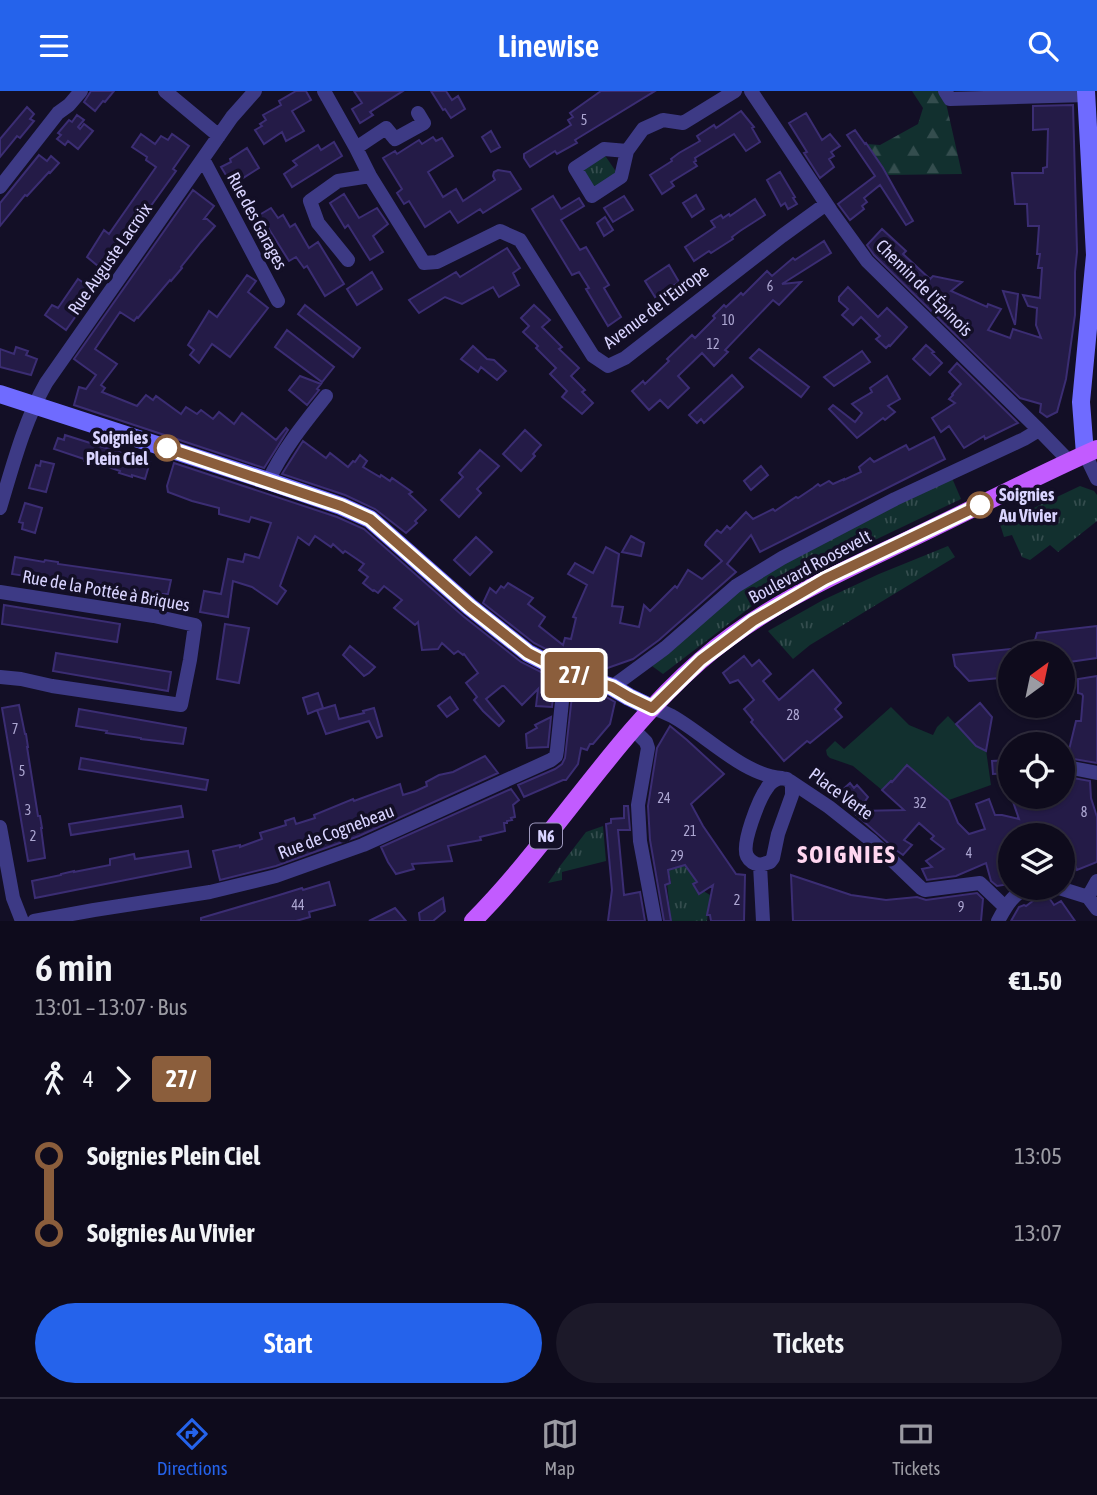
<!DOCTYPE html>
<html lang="en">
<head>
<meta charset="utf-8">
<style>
	:root { --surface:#0e0b1c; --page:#1c1929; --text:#f1f3f6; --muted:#9b9ba3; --line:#2e2b3b; --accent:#2563eb }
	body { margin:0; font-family:"Asap Condensed",sans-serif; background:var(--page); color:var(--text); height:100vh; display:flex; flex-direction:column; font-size:26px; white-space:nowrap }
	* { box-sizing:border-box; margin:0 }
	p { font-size:23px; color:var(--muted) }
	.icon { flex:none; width:38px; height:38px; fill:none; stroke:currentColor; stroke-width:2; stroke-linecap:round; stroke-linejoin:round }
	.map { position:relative; height:830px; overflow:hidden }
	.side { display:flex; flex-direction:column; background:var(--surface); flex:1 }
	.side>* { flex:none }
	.badge { padding:0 14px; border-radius:5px; font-size:24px; line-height:46px }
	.needle { width:46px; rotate:33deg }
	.controls { position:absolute; left:998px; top:550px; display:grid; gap:14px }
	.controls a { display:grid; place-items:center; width:77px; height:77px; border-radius:50%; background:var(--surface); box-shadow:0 2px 5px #0004,0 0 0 2px var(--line); font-size:35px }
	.map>.badge { position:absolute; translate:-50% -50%; box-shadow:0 0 0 4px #fff }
	.legs { display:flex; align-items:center; gap:10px; height:77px; padding:0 35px; font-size:23px }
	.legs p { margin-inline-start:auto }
	.summary { display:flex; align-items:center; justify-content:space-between; height:119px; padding:0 35px }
	h1 { font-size:38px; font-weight:600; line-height:52px }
	.primary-button { display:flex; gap:14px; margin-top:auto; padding:14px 35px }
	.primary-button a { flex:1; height:80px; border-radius:42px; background:var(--accent); color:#fff; font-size:28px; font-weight:600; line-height:80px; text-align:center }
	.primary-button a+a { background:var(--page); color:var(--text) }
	ul { padding:0 35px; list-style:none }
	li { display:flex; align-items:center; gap:24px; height:77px; font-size:26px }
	li i { display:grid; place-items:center; width:10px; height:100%; margin:0 9px; background:currentColor }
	li i::after { content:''; width:18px; height:18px; margin:-9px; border:5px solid; border-radius:50%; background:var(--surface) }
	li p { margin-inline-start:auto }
	li:first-child i { background:linear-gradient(#0000 50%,currentColor 0) }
	li:last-child i { background:linear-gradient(currentColor 50%,#0000 0) }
	header { display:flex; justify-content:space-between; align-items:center; height:91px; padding:0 35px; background:var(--accent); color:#fff; font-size:32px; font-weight:600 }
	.dock { display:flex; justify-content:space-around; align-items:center; height:98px; border-top:2px solid var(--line); background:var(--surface); font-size:19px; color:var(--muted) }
	.dock a { display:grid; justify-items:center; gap:4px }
	.dock .current { color:var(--accent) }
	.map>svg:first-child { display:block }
	.grass { fill:url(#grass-tufts) }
	.forest { fill:url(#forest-firs) }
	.park { fill:#12302f }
	.building { fill:#241b47; stroke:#3b2d73; stroke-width:2 }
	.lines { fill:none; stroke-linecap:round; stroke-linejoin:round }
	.street { stroke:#3d3a85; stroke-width:14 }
	.secondary { stroke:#6f6bff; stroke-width:18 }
	.primary { stroke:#c25bff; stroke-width:18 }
	.line-1-casing { stroke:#fff; stroke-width:16 }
	.line-1 { stroke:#8b5e3c; stroke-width:10 }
	.stop-1-dot { fill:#fff; stroke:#8b5e3c; stroke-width:3.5 }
	.labels { text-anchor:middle; stroke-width:7; stroke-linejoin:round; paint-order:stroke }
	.number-label { font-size:14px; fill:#aca6d1 }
	.shield { fill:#130f26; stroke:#9e99be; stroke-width:2 }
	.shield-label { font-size:16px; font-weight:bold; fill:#d9d4ff }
	.street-label { font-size:18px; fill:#d9d4ff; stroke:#130f26 }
	.stop-label { font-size:18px; font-weight:bold; fill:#d9d4ff; stroke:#130f26; text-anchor:end }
	.district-label { font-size:24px; font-weight:bold; letter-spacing:2px; fill:#ffd6f0; stroke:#130f26 }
</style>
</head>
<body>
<header><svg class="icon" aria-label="menu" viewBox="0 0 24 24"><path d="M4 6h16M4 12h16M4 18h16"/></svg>Linewise<svg class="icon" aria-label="search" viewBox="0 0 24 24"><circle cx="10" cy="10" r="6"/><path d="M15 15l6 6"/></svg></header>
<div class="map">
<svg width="1097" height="830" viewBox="0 0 1097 830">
	<defs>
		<pattern id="grass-tufts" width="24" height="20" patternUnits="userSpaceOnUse" patternTransform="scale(1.75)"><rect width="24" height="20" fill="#12302f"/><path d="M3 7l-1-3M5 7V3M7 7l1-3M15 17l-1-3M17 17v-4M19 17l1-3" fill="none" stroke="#344d4e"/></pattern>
		<pattern id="forest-firs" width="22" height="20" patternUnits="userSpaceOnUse" patternTransform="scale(1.75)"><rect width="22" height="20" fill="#12302f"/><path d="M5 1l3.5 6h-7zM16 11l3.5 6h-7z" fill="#344d4e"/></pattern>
	</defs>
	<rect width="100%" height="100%" fill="#130f26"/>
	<path class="grass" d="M604 63 617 82 594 98 581 77Z
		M952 387 961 408 816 477 752 515 663 583 652 575 740 498 809 458Z
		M1080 395 1094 400 1097 404V430L1058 461 1050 454 1030 469 1022 466 1012 444 1004 446 1000 433Z
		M948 455 955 466 810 554 793 568 768 540 823 509 879 483Z
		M603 735 606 770 562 781V789L548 792 560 775 586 741Z
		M684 772 705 801 710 804 707 830H671L667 792 671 790 668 777Z"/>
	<path class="forest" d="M912 0H939L946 12 962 83 888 84 867 53 880 54 918 33 923 17Z"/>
	<path class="park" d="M891 616 909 634 933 644 937 636 948 625 976 655 986 659 991 694 949 709 908 674 882 699 853 675 830 667 827 664 826 659 835 650 844 658Z"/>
	<path class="building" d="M91 0H114L105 11 103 10 95 20 84 11Z
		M296 0H306L311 9 292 20 304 40 286 50 282 41 264 53 255 39 262 35 260 33 266 29 263 24 281 14 279 10Z
		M354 0H403L370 21 373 24 360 32 352 18 362 12Z
		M431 0H446L452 9 458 5 465 18 451 27 445 18 443 19Z
		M601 0H655L575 49 577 52 557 63 555 60 530 76 524 67V63L571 34 568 29 573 26 570 22Z
		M1073 14 1077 161 1075 181V224L1066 288 1057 321 1047 326 1040 321 1041 313 1020 307 874 164 867 154 882 138 906 160 903 163 930 188 933 185 962 191 951 200 987 216 988 213 1001 218 988 239 1010 247 1013 238 1041 247 1036 234 1037 217 1028 215 1023 204 1040 207 1042 177H1038L1040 163H1037L1039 135H1028L1027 113H1015L1012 82H1043V77L1047 76 1048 38 1033 39V15Z
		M27 16 34 23 30 28 34 30 20 47 17 45 0 66V48Z
		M741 20 754 36 752 37 760 51 746 60 734 43 695 67 696 70 694 71 697 75 671 91 674 95 662 103 650 84 672 70 671 68 679 62 700 50 697 45 714 34 716 37Z
		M806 22 822 49 830 43 840 55 831 61 834 65 829 68 834 76 820 87 804 62 807 61 789 32Z
		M77 24 84 29 78 36 80 38 84 33 93 40 78 58 68 50 65 54 57 48 61 44 58 42 69 29 72 31Z
		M855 39 865 53 866 52 883 77 897 102 913 130 906 134 880 94 864 107 867 111 862 115 864 118 850 129 838 113 875 85 847 44Z
		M491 40 500 56 491 61 482 46Z
		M141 43 155 53 161 45 168 49 172 43 189 55 173 78 176 80 104 180 87 166 104 139 109 143 156 76 146 69 147 66 132 56Z
		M433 46 436 50 442 47 453 65 428 81 443 106 456 98 463 110 495 89 493 85 494 81 498 79 510 81 521 98 483 122 480 118 458 132 450 120 425 136 409 110 404 113 397 102 402 98 383 67 395 60 397 63 419 49 422 53Z
		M334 51 342 65 292 96 284 83 297 74 293 70 318 54 321 59Z
		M247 57 259 77 232 94 221 76 231 71 230 68Z
		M39 64 47 70 51 65 59 72 50 82 49 81 27 105 25 104 0 135V112Z
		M780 81 795 106 793 107 797 113 788 118 785 112 781 115 767 89Z
		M193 99 214 115 204 128H207L215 135 201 151 181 176 182 177 171 190 170 189 138 227 137 226 134 230 120 221 95 258 117 273 101 294 105 297 102 301 137 315 146 304 153 309 156 305 181 323 186 316 197 323 201 319 213 328 219 321 234 333 242 322 276 349 286 337 288 339 264 377 74 314 79 296 86 298 96 284 74 268Z
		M344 103 359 127 377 117 388 133 373 145 383 161 370 169 348 134 345 137 330 112Z
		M696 104 704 118 692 126 683 112Z
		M553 105 561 118 579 107 584 115 561 129 580 159 586 156 609 194 604 197 621 226 608 235 586 198 589 197 579 181 572 184 532 118Z
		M624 105 633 119 613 131 604 117Z
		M755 108 765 124 740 140 732 146 733 148 711 162 709 160 694 170 685 156 715 136 711 130 721 124 723 127 729 123 730 125Z
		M271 117 278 127 283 124 290 136 295 133 309 157 318 151 344 193 325 205 307 175 304 177 296 166 289 170 267 135 263 137 256 126Z
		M605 126 613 139 604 145 597 132Z
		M824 150 831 162 782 193 801 191 779 214 773 209 725 259 728 261 714 275 702 262 678 285 689 297 668 317 660 309 649 319 632 300 643 290 645 293 669 270 667 268 692 244 695 247 715 227 713 225 724 214 726 216 741 202 743 204 767 180 772 185 793 167 795 169Z
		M507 157 520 177 513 182 519 194 499 206 493 196 462 213 445 206 419 222 409 209 456 181 460 186Z
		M669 174 679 191 655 206 645 190Z
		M372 181 382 198 357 214 347 198Z
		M247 184 256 190 248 201 268 217 230 266 212 253 199 272 190 264 194 259 188 254 209 220 217 226Z
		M78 188 94 199 66 239 45 224 52 214 58 217Z
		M848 196 878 226 887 217 907 236 890 255 889 254 886 257 876 248 880 245 861 226 853 234 842 224 848 218 839 210V206Z
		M1003 200 1018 203 1015 234Z
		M305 214 360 257 353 266 298 223Z
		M534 214 550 229 542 236 562 256 559 258 579 277 571 285 585 299 582 301 593 312 582 323 562 306 567 300 550 283 556 277 536 257 538 255 523 241 529 235 521 227Z
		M287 239 334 276 322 291 275 256Z
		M926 254 934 261 932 262 942 272 930 284 913 268Z
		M473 255 487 268 494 269 506 280 497 289 481 276 478 281 461 268Z
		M16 256 28 260 26 264 37 268 31 284 0 276V258L14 263Z
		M759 258 809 296 801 306 750 267Z
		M862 260 870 271 834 295 824 286Z
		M957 272 1018 332 985 348 984 345 964 357 949 335 941 341 932 327 955 312 949 308 953 304 952 303 961 293 949 281Z
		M732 284 743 296 704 332 701 328 697 332 689 324Z
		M300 285 321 293 317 298 319 299 307 314 289 299Z
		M887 285 900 308 888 315 895 321 885 329 883 327 857 347 829 318 833 314 855 331 862 322 852 313 872 301 870 297Z
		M525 339 541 354 533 363 535 365 521 380 503 363Z
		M65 344 150 371 145 388 132 384V386L119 382 120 380 97 372 96 374 84 370V368L54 358 58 347 64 349Z
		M934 346 945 368 931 375 760 461 751 444 727 473 736 481 659 549 633 568 602 579 569 570 534 552 483 512 490 497 496 502 501 495 504 497 508 492 533 507 528 513 545 526 539 535 563 554 565 547 571 548 576 527 573 526 587 494 568 483 575 472 593 482 606 456 619 463 612 515 623 516 620 532 639 536 644 514 650 520 675 495 677 497 688 479 702 488 722 470 705 454 706 451 717 439 721 442 727 435 730 438 746 421 753 428 773 418 775 420 796 406 798 407 813 397 818 393 820 395 829 390 833 393 844 388V389L861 381 859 376 870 367 874 371 906 354 909 359Z
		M303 350 326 367 330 362 348 376 353 370 355 371 360 364 367 370 363 376 380 386 381 384 390 390 392 387 412 401 409 403 426 419 415 430 417 432 406 442 375 418 345 404 282 383Z
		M480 359 499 375 477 398 481 402 459 426 441 409 463 386 459 382Z
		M41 370 54 373 46 401 29 397 36 374 40 375Z
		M174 372 337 426 364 438 463 525 521 571 555 588 552 616 536 615 538 598 522 614 504 595H502L486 608 504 630 499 635 483 620 474 609 477 606 466 592 478 582 464 563 463 564 458 560 454 563 442 552 438 558 422 559 418 531 415 534 394 517 402 509 384 495 378 502 374 499 373 500 363 492 368 486 359 479 364 473 345 460 343 462 333 453 331 456 315 445 309 454 298 446 280 495 286 500 277 513 252 496 233 490 228 526 200 521 204 500 221 503 228 468 243 471 245 463 259 467 271 432 251 426 249 431 219 423V417L192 410 168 401 167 395Z
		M761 375 768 384 751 399 744 390Z
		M25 412 42 417 35 442 22 438 23 432 19 431Z
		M631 445 644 452 641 465 622 461Z
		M476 446 492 461 470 484 454 469Z
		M15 466 44 471 45 469 58 471V473L171 489 168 503H163L162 507 103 497 104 493 85 492 84 494 12 483Z
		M4 514 120 533 117 551 2 533Z
		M225 533 249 537 239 592 217 588Z
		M1097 535V567L1062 572V562H1010V586L969 590 955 575 953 564 1010 558V560L1035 549 1037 542Z
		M350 555 375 576 369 582 364 585 343 564Z
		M56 562 171 581 168 600 53 580Z
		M744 565 752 575 759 569 771 583 763 590 779 609 813 579 841 612 835 618 842 626 810 652 807 650 784 670 751 631 753 629 744 618 754 609 738 589 730 592 723 582Z
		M1097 585V672L1062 666V658L1069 659 1076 630H1081L1083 605 1082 603 1078 602V588Z
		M573 596 606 606 615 611 610 633 593 653H590L587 659 581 657 578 673 566 689H563L524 706 518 694 555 678 562 673 565 667Z
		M318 602 323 617 318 619 335 614 339 628 364 622 363 620 374 617 382 645 377 647 369 630 326 643 317 619 308 623 303 607Z
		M450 606 458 618 447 626 438 615Z
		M980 612 992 626 986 660 976 655 956 633Z
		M19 614 25 643H26L28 656H27L38 725H40L42 737H41L45 767 28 770 2 617Z
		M79 618 186 637 183 653 141 648V647L106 642 107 640 76 635Z
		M551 626 548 656 527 657 526 643 537 637 535 634Z
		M670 635 687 649 724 683 691 713 703 735 736 783 745 784 744 830H711L710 824H707L713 794 699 803 693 793 697 791 685 774 668 779 670 792 665 794 671 830H664L650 749 648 715 657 657Z
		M485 665 498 682 359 745 276 775 220 789 213 760 240 754V756L262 748 260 742 286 734 285 730 294 727 296 733 315 727 314 724 353 708 354 710 400 693 403 704 416 700 427 695 426 691 439 684 453 681Z
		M81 667 208 689 206 699 79 678Z
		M1010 669V682L993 683 992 670Z
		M907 674 949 710 958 732 969 743 985 738 976 713 989 708 995 724H1002L1019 728 1011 705H1062V685L1090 690 1091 707 1097 726V771L1077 779 1075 774 1062 781V744H1010V793L997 795 991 790 986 772 956 785 927 789 922 778 932 776 926 770 944 758 931 748 934 745 919 732 904 749 912 754 903 764 896 759 839 709 844 706 840 701 850 692 854 697 857 694 868 706 858 720 904 719 882 699 891 690 892 691Z
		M511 698 519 709 513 714 515 726 511 727 512 729 507 730V732H504L505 740 480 746 481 749 448 755 452 770 412 773 414 778 396 783 388 771 381 756Z
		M181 715 183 726 71 744 69 733Z
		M624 715H628L630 739H618L624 804 640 801 645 830H608L612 799 606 733 611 732V728L624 727Z
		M188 760 191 776 35 807 32 790 61 784V783L74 780V781L110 774V768L134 763 135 768Z
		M791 784 851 804 886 809 917 806 926 809 977 802 983 808 981 830H793Z
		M329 791 335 814 309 821 310 826 296 830H201V827L276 805 302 797 303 799Z
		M1045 801 1054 814 1061 810 1075 830H1011L1019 816 1024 814 1026 815Z
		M443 807 445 820 433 830H420L419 822Z
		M395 817 406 830H369Z"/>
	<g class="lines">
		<path class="street" d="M165 0 219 45
			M324 0 356 57 370 85 424 172 437 171 500 140 520 149 593 265 608 275 625 267 782 145 826 113
			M751 0 831 120 867 170 1039 339 1069 370
			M945 0 950 8 1087 4
			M356 57 386 37 395 48 424 32 418 22
			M627 60 604 58 575 77 592 105 621 86 627 60 643 38 663 29 683 32 735 0
			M203 68 278 210
			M0 96 58 22 69 14 81 0
			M348 169 318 132 310 110 338 90 370 85
			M1085 363 1097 388
			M268 390C284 357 303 334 326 305
			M0 417C13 374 24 331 46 292L232 26 255 0
			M0 501 154 525 195 534 190 569 181 614 52 595 21 588 0 586
			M612 596 665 557 736 495 782 467 895 408 1024 348 1039 339
			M652 617C659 619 666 622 672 625 706 644 743 684 782 687
			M633 638 646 651 648 657 638 714 640 750 655 830
			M1062 675 1097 682
			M780 687 787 688 792 693V704L778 743 773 767 770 771 760 774C755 773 750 771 747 765 741 753 759 708 767 697 770 691 774 689 780 687Z
			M790 690 829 716 872 750 921 797 925 799 980 792 1005 816
			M0 736 13 807 22 830
			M760 774 763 830
			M1056 796 1088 806 1097 818
			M1088 806 1097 790
			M34 830 94 819 210 801 276 785 363 754 551 669 556 665 557 659 565 581
			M998 830C1006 815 1014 801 1030 796"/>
		<path class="secondary" d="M0 303 268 390 341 415 370 428 470 516 528 562 565 581 612 596 629 606 652 617
			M1085 363 1081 311 1095 164 1086 0"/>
		<path class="primary" d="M473 830C554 748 613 646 700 570 761 516 837 483 910 448 973 418 1034 386 1097 358"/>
	</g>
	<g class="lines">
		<defs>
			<path id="line-1" d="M167 357 341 415 370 428 470 516 528 562 565 581 612 596 629 606 652 617 701 569 753 530 825 488 980 414"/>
		</defs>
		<use href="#line-1" class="line-1-casing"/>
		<use href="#line-1" class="line-1"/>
	</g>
	<g class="stop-1-dot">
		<circle cx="167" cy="357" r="12"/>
		<circle cx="980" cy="414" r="12"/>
	</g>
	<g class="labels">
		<g class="number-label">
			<text x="584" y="34">5</text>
			<text x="770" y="200">6</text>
			<text x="728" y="234">10</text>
			<text x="713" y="258">12</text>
			<text x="793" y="629">28</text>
			<text x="15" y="643">7</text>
			<text x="22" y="685">5</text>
			<text x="664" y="712">24</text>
			<text x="920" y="717">32</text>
			<text x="28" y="724">3</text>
			<text x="1084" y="726">8</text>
			<text x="690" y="745">21</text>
			<text x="33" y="750">2</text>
			<text x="969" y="767">4</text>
			<text x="677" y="770">29</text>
			<text x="737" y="814">2</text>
			<text x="298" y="819">44</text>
			<text x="961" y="821">9</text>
		</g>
		<rect class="shield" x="530" y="732.5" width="32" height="25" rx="5"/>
		<g class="shield-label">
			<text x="546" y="751">N6</text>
		</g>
		<g class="street-label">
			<text transform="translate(257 130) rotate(62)" y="6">Rue des Garages</text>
			<text transform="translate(110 168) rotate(-55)" y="6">Rue Auguste Lacroix</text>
			<text transform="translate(924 197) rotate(45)" y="6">Chemin de l'Épinois</text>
			<text transform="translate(656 216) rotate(-37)" y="6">Avenue de l'Europe</text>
			<text transform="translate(810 476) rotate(-28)" y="6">Boulevard Roosevelt</text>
			<text transform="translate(106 500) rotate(10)" y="6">Rue de la Pottée à Briques</text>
			<text transform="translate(841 703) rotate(36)" y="6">Place Verte</text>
			<text transform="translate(336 741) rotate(-21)" y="6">Rue de Cognebeau</text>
		</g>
		<g class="stop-label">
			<text x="148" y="353">Soignies<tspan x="148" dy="21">Plein Ciel</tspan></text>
			<text x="999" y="410" text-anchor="start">Soignies<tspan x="999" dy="21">Au Vivier</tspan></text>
		</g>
		<g class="district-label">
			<text x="847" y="772">SOIGNIES</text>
		</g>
	</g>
</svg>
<div class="controls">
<a><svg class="needle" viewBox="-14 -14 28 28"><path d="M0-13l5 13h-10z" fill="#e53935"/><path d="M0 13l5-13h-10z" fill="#9b9ba3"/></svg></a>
<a><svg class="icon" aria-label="locate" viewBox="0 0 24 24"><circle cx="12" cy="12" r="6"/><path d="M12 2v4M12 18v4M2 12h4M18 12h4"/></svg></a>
<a><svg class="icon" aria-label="layers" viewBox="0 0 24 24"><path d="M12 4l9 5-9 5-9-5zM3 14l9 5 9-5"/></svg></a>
</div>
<b class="badge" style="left:574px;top:584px;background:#8b5e3c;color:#fff">27/</b>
</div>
<section class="side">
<div class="summary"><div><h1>6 min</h1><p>13:01 – 13:07 · Bus</p></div><b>€1.50</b></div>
<div class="legs"><svg class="icon" aria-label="walk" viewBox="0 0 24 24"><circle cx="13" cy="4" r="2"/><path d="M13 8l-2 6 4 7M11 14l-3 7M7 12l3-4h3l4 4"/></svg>4<svg class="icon" aria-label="forward" viewBox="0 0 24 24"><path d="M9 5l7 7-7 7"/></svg><b class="badge" style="background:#8b5e3c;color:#fff">27/</b></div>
<ul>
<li><i style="color:#8b5e3c"></i><b>Soignies Plein Ciel</b><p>13:05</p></li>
<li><i style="color:#8b5e3c"></i><b>Soignies Au Vivier</b><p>13:07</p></li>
</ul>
<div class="primary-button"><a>Start</a><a>Tickets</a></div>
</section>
<nav class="dock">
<a class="current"><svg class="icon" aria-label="directions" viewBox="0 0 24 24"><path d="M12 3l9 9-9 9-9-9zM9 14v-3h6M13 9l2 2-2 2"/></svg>Directions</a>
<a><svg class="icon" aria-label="map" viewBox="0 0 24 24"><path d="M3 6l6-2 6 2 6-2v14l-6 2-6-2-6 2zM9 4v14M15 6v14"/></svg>Map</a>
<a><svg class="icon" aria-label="tickets" viewBox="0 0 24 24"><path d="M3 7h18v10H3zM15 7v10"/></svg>Tickets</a>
</nav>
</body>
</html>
